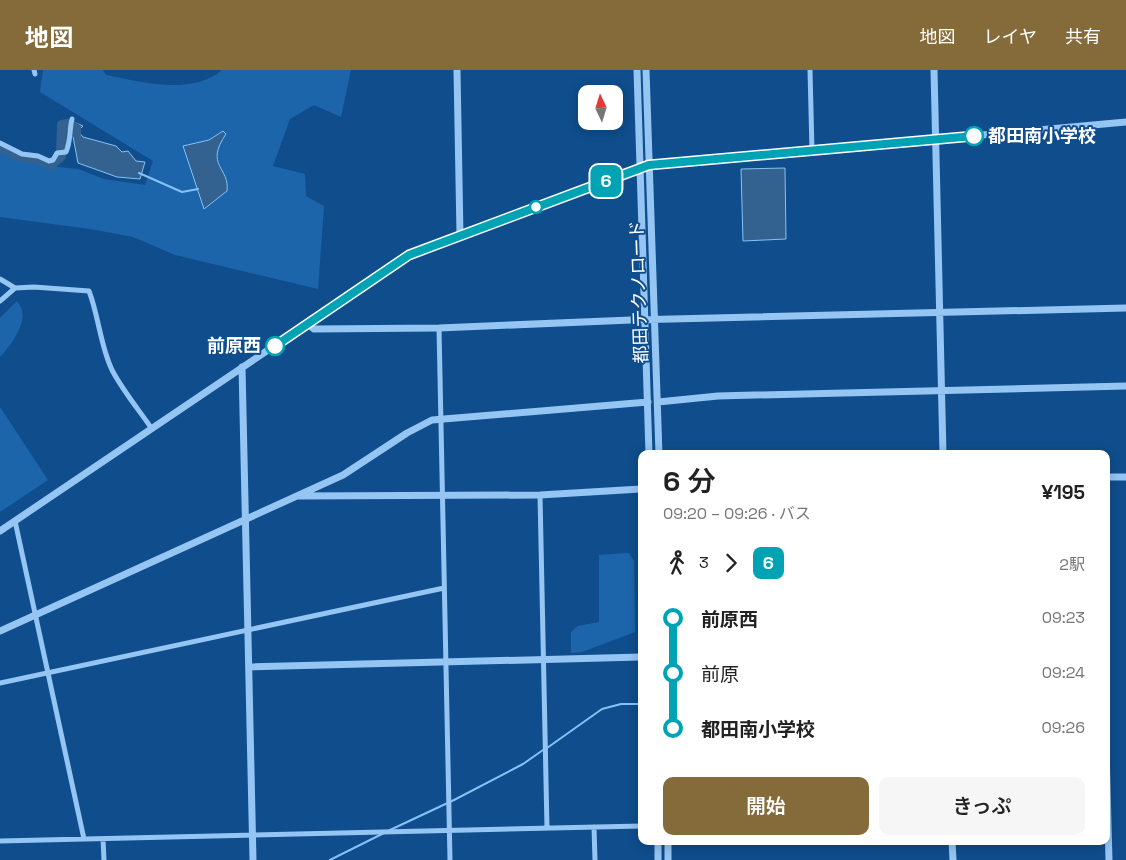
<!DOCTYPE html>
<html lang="ja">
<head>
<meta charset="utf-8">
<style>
	:root { --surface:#fff; --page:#f6f6f6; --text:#222; --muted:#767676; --accent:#856b3a }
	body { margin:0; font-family:"Space Grotesk","Noto Sans JP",sans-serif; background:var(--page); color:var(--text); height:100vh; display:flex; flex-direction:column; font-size:19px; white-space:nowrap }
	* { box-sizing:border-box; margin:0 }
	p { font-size:16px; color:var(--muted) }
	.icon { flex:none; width:28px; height:28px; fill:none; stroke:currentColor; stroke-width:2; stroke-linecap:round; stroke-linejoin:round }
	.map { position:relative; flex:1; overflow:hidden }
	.side { position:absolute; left:638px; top:380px; width:472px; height:395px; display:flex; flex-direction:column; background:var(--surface); border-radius:10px; box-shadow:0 2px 12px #0003 }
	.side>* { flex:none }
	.badge { padding:0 10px; border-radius:8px; font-size:18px; line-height:32px }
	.needle { width:32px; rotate:356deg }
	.tools { position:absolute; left:578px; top:15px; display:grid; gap:10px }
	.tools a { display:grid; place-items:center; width:45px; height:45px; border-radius:10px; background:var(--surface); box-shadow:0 2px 12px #0003; font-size:25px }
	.map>.badge { position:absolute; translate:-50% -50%; box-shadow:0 0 0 2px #fff }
	.legs { display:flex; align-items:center; gap:8px; height:55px; padding:0 25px; font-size:16px }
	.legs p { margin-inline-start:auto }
	.summary { display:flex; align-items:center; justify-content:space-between; height:85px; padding:0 25px }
	h1 { font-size:28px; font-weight:600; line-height:38px }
	.button { display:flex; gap:10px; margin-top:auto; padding:10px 25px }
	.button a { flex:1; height:58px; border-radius:10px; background:var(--accent); color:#fff; font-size:20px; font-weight:600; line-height:58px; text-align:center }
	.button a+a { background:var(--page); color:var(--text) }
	ul { padding:0 25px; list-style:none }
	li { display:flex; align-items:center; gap:18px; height:55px; font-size:19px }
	li i { display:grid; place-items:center; width:8px; height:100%; margin:0 6px; background:currentColor }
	li i::after { content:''; width:12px; height:12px; margin:-6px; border:4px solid; border-radius:50%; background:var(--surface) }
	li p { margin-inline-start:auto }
	li:first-child i { background:linear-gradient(#0000 50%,currentColor 0) }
	li:last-child i { background:linear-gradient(currentColor 50%,#0000 0) }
	header { display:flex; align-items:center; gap:30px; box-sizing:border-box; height:70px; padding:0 25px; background:var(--accent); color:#fff }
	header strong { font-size:24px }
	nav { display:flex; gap:28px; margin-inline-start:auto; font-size:18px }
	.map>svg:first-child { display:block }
	.green { fill:#1d65aa }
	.water { fill:#336291; stroke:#86c1f7 }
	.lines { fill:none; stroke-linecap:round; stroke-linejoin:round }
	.stream { stroke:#86c1f7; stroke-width:2 }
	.river { stroke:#336291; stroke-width:10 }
	.minor { stroke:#95c5f3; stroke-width:5 }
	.tertiary { stroke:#95c5f3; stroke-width:7 }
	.line-1-casing { stroke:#fff; stroke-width:11 }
	.line-1 { stroke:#00a3b4; stroke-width:8 }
	.stop-1-dot { fill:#fff; stroke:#00a3b4; stroke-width:2.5 }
	.labels { text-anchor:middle; stroke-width:4; stroke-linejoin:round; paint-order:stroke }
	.stop-label { font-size:18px; font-weight:bold; fill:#fff; stroke:#0f4d8c; text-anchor:start }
	.street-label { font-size:18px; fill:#fff; stroke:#0f4d8c }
</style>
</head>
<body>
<header>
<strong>地図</strong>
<nav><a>地図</a><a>レイヤ</a><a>共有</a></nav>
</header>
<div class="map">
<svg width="1126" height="790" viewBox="0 0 1126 790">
	<rect width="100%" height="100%" fill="#0f4d8c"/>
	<path class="green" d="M43 0H103L106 5C142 12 191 26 222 0H351L341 47 314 35 290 49 273 96 305 104 306 126 324 136 318 219 175 185 133 167 90 159 0 147V77L48 96 78 99 104 109 145 115 153 91 40 22Z
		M17 231C19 234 22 238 22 241 26 255 9 278 0 287V248Z
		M0 337 48 410 0 442Z
		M629 483 634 491 635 562 582 582 571 583V562L578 556 599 552V485Z"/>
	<path class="water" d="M74 52 83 56 78 61 83 67 116 76 122 82 128 81 136 91 145 92 140 109 117 107 78 93 72 61Z
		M223 61 226 64C204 96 230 97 227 121L204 139 183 76 209 70Z
		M785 98 786 169 743 171 741 99Z"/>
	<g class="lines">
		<path class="stream" d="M139 103 182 122 198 119
			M547 678 602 639 621 634H639
			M390 760 454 730 523 694 543 680
			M330 790 384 763"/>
		<path class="river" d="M0 77 21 87 34 88 51 95 61 86 62 55 68 54 76 58V63"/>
		<path class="minor" d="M34 0 35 4
			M810 0 812 81
			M0 73 22 84 38 86 49 91 53 90 57 83 66 82C71 71 69 61 72 49
			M0 209 15 218
			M0 231 15 218 34 217 89 221C99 247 100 275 112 300 123 321 139 340 152 359
			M439 258 450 790
			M540 425 547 758
			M15 451 84 769
			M0 613 444 518
			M594 757 595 790
			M103 769 104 790
			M0 771 641 756"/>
		<path class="tertiary" d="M457 0 460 165
			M637 0 649 384
			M646 0 659 384
			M934 0 943 384
			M307 253 314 259 439 258 631 250 1126 238
			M242 297 253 790
			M658 332 718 326 1126 316
			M1106 407H1126
			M299 426 540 425 641 419
			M0 461 409 185 649 95 1126 52
			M0 561 343 405 407 363 432 350 648 332
			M249 597 641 587
			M1106 678 1109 790
			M658 771V790
			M668 771V790
			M952 771 953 790"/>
	</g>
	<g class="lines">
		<defs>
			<path id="line-1" d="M275 276 409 185 649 95 974 66"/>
		</defs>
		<use href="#line-1" class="line-1-casing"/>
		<use href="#line-1" class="line-1"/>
	</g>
	<g class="stop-1-dot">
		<circle cx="974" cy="66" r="9"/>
		<circle cx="536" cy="137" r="6"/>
		<circle cx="275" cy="276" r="9"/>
	</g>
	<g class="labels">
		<g class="stop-label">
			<text x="988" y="72">都田南小学校</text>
			<text x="261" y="282" text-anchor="end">前原西</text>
		</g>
		<g class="street-label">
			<text transform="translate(639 222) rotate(-92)" y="6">都田テクノロード</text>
		</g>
	</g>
</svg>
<div class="tools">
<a><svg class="needle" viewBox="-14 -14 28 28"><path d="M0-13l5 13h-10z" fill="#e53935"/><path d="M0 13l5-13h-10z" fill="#767676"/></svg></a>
</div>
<b class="badge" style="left:606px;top:111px;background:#00a3b4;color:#fff">6</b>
<section class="side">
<div class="summary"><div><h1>6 分</h1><p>09:20 – 09:26 · バス</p></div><b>¥195</b></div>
<div class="legs"><svg class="icon" aria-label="walk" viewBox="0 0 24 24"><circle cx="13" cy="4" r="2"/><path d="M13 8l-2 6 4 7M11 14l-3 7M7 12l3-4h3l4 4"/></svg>3<svg class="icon" aria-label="forward" viewBox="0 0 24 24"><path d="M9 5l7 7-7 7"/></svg><b class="badge" style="background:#00a3b4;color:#fff">6</b><p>2駅</p></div>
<ul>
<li><i style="color:#00a3b4"></i><b>前原西</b><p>09:23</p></li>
<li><i style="color:#00a3b4"></i><span>前原</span><p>09:24</p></li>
<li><i style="color:#00a3b4"></i><b>都田南小学校</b><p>09:26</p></li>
</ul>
<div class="button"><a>開始</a><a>きっぷ</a></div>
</section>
</div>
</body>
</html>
